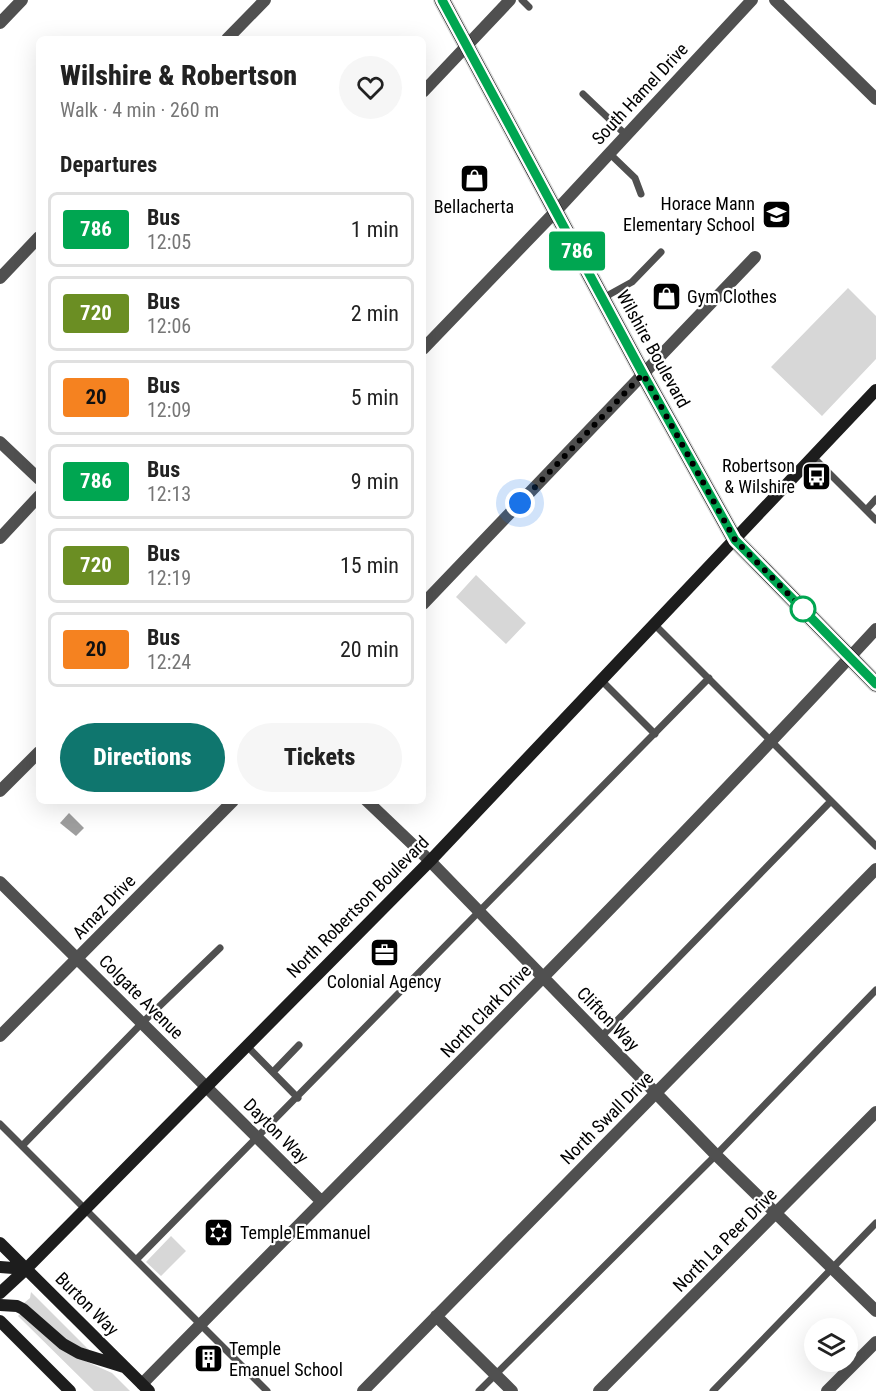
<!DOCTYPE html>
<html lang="en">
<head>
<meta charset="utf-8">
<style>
	:root { --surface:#fff; --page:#f6f6f6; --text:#222; --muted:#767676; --line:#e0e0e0; --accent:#0f766e }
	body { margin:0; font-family:"Roboto Condensed",sans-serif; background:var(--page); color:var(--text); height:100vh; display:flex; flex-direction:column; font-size:22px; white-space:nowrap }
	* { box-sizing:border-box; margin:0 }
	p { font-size:20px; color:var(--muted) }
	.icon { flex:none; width:33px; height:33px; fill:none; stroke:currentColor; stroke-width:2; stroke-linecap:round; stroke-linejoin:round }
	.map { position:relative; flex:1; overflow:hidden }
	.side { position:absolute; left:36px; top:36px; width:390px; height:768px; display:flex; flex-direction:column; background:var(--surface); border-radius:9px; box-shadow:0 6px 24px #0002 }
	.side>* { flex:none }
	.badge { padding:0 12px; border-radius:4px; font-size:21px; line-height:39px }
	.fabs { position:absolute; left:804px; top:1318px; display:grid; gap:12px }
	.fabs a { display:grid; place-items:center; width:54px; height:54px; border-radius:50%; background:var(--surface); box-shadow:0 6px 24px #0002; font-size:30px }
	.you { position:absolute; width:30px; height:30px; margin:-15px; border:4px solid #fff; border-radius:50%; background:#1a73e8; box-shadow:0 0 0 9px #1a73e833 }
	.map>.badge { position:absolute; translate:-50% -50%; box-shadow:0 0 0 3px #fff }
	h2 { padding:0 24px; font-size:22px; line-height:54px }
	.round { display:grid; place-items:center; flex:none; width:63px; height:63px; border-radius:32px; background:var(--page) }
	.summary { display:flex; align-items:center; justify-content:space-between; height:102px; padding:0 24px }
	h1 { font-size:28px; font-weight:800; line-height:45px }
	.cta { display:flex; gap:12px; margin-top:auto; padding:12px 24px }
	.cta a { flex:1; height:69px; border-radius:36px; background:var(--accent); color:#fff; font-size:24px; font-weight:800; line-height:69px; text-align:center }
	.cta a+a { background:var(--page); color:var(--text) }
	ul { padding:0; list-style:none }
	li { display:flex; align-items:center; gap:18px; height:75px; margin:0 12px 9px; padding:0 12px; border:3px solid var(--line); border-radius:9px }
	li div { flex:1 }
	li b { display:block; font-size:22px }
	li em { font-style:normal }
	li .badge { min-width:66px; font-weight:700; text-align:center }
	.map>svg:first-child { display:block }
	.green { fill:#d7d7d7 }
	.water { fill:#9e9e9e }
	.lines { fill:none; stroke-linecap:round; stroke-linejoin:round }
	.primary-casing { stroke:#dbdbdb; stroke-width:18 }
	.service { stroke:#505050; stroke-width:7 }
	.minor { stroke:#505050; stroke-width:12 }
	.secondary { stroke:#1d1d1d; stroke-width:12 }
	.primary { stroke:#000; stroke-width:15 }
	.line-casing { stroke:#fff; stroke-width:14 }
	.line { stroke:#00a651; stroke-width:9 }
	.walk { stroke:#000; stroke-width:6; stroke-dasharray:0 10.8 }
	.stop-dot { fill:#fff; stroke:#00a651; stroke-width:3 }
	.labels { text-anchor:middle; stroke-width:4.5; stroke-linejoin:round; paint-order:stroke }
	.street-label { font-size:18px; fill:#000; stroke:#fff }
	.poi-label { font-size:18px; fill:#000; stroke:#fff; text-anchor:start }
</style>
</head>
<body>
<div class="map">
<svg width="876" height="1391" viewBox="0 0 876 1391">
	<rect width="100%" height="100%" fill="#fff"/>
	<path class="green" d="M848 288 876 316V359L822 416 771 367Z
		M476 575 526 623 506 644 456 597Z
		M171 1236 186 1251 161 1276 146 1262Z
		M31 1292 91 1352 69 1343 24 1303 30 1298Z
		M22 1312 74 1356 112 1373 130 1391H94L18 1316Z"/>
	<path class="water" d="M69 813 84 828 76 836 60 823Z"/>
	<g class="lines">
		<defs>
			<path id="primary" d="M442 0 643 374 735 540 876 684"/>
		</defs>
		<use href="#primary" class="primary-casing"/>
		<path class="service" d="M522 0 529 7
			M583 94 626 135
			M609 153 635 178 641 194
			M603 298 632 282 661 252
			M813 457 876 520
			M866 510 876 499
			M654 624 876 846
			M601 680 655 734
			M601 1037 831 801
			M247 1046 298 1098
			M273 1072 299 1045
			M0 1124 267 1391
			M22 1146 142 1023 220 948
			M136 1260 709 678
			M479 1391 716 1155 876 990
			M713 1391 876 1223"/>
		<path class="minor" d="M775 0 876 99
			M0 23 22 0
			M227 39 265 0
			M423 92 510 0
			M0 278 39 237
			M423 349 555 212 752 0
			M0 442 39 479
			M0 538 39 496
			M423 604 755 257
			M0 791 39 752
			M367 801 430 861 716 1155 876 1311
			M0 882 321 1201
			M0 1036 233 801
			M436 1316 512 1391
			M142 1384C387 1134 638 887 876 629
			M363 1391 876 869
			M599 1391 876 1112
			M827 1391 876 1342"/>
		<path class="secondary" d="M0 1243 149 1391
			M0 1267 26 1269
			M0 1293 26 1269 430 861 876 390
			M0 1305 17 1306 23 1309 63 1344 79 1353 124 1367
			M0 1321 70 1391"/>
		<use href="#primary" class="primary"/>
	</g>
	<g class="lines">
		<defs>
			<path id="line" d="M442 0 643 374 735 540 876 684"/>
		</defs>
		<use href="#line" class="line-casing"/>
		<use href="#line" class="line"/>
		<path class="walk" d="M520 503 643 374 735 540 805 611 803 609"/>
	</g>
	<defs>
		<symbol id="shop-square" viewBox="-11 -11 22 22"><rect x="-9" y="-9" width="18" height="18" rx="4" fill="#000" stroke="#fff"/><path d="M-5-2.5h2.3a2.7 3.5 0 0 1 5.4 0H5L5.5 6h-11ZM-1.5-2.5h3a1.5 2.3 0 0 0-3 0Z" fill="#fff"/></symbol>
		<symbol id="school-square" viewBox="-11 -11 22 22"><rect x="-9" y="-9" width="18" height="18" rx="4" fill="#000" stroke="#fff"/><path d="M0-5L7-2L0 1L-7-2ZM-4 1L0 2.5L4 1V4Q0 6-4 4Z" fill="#fff"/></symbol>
		<symbol id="bus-square" viewBox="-11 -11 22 22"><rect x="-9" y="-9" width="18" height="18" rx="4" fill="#000" stroke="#fff"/><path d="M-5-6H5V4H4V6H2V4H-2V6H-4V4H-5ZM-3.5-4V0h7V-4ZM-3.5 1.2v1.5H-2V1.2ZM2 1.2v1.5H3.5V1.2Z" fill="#fff"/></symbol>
		<symbol id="office-square" viewBox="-11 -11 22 22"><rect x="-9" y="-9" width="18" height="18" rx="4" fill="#000" stroke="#fff"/><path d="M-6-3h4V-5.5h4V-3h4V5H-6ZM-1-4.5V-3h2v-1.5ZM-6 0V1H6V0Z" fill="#fff"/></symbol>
		<symbol id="synagogue-square" viewBox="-11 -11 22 22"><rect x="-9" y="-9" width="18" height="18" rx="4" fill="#000" stroke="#fff"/><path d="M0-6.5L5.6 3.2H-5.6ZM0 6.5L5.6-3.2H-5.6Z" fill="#fff"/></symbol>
		<symbol id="building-square" viewBox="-11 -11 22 22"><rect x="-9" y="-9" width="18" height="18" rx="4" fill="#000" stroke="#fff"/><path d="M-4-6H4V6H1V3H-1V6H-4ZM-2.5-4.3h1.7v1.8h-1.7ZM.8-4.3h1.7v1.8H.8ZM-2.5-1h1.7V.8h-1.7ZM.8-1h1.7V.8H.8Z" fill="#fff"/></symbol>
	</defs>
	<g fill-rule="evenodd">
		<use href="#shop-square" x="458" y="162" width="33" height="33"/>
		<use href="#school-square" x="760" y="198" width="33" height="33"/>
		<use href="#shop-square" x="650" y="280" width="33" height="33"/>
		<use href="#bus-square" x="800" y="460" width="33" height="33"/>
		<use href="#office-square" x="368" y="936" width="33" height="33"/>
		<use href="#synagogue-square" x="202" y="1216" width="33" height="33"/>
		<use href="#building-square" x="192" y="1342" width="33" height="33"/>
	</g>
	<circle class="stop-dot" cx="803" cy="609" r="12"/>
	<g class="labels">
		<g class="street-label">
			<text transform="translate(640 94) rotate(-47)" y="6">South Hamel Drive</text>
			<text transform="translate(653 349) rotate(61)" y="6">Wilshire Boulevard</text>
			<text transform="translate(104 907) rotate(-46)" y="6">Arnaz Drive</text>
			<text transform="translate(358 907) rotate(-45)" y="6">North Robertson Boulevard</text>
			<text transform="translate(141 997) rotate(45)" y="6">Colgate Avenue</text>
			<text transform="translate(486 1011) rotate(-46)" y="6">North Clark Drive</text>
			<text transform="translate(608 1019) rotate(46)" y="6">Clifton Way</text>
			<text transform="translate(607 1118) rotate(-45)" y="6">North Swall Drive</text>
			<text transform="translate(276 1131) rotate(45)" y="6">Dayton Way</text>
			<text transform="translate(725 1240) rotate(-45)" y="6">North La Peer Drive</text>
			<text transform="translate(87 1304) rotate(45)" y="6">Burton Way</text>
		</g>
		<g class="poi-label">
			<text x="755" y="210" text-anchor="end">Horace Mann<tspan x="755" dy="21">Elementary School</tspan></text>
			<text x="474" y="213" text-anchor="middle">Bellacherta</text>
			<text x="687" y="303">Gym Clothes</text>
			<text x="795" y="472" text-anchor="end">Robertson<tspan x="795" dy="21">&amp; Wilshire</tspan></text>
			<text x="384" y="988" text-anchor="middle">Colonial Agency</text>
			<text x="240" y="1239">Temple Emmanuel</text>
			<text x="229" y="1355">Temple<tspan x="229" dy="21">Emanuel School</tspan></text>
		</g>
	</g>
</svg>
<div class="fabs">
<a><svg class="icon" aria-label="layers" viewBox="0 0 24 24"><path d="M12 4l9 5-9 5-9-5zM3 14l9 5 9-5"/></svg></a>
</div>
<div class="you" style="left:520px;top:503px"></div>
<b class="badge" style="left:577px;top:251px;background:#00a651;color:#fff">786</b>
<section class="side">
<div class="summary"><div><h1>Wilshire &amp; Robertson</h1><p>Walk · 4 min · 260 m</p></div><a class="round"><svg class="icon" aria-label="heart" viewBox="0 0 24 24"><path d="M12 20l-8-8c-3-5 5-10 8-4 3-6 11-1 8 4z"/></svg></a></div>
<h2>Departures</h2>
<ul>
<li><span class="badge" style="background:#00a651;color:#fff">786</span><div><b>Bus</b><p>12:05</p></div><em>1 min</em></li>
<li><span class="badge" style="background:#6b8e23;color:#fff">720</span><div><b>Bus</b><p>12:06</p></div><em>2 min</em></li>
<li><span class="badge" style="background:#f58220;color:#111">20</span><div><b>Bus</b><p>12:09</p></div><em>5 min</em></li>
<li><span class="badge" style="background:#00a651;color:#fff">786</span><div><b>Bus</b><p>12:13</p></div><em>9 min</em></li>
<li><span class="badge" style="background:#6b8e23;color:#fff">720</span><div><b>Bus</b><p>12:19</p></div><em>15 min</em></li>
<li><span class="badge" style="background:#f58220;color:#111">20</span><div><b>Bus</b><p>12:24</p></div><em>20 min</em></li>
</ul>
<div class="cta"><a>Directions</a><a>Tickets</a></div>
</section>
</div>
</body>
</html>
